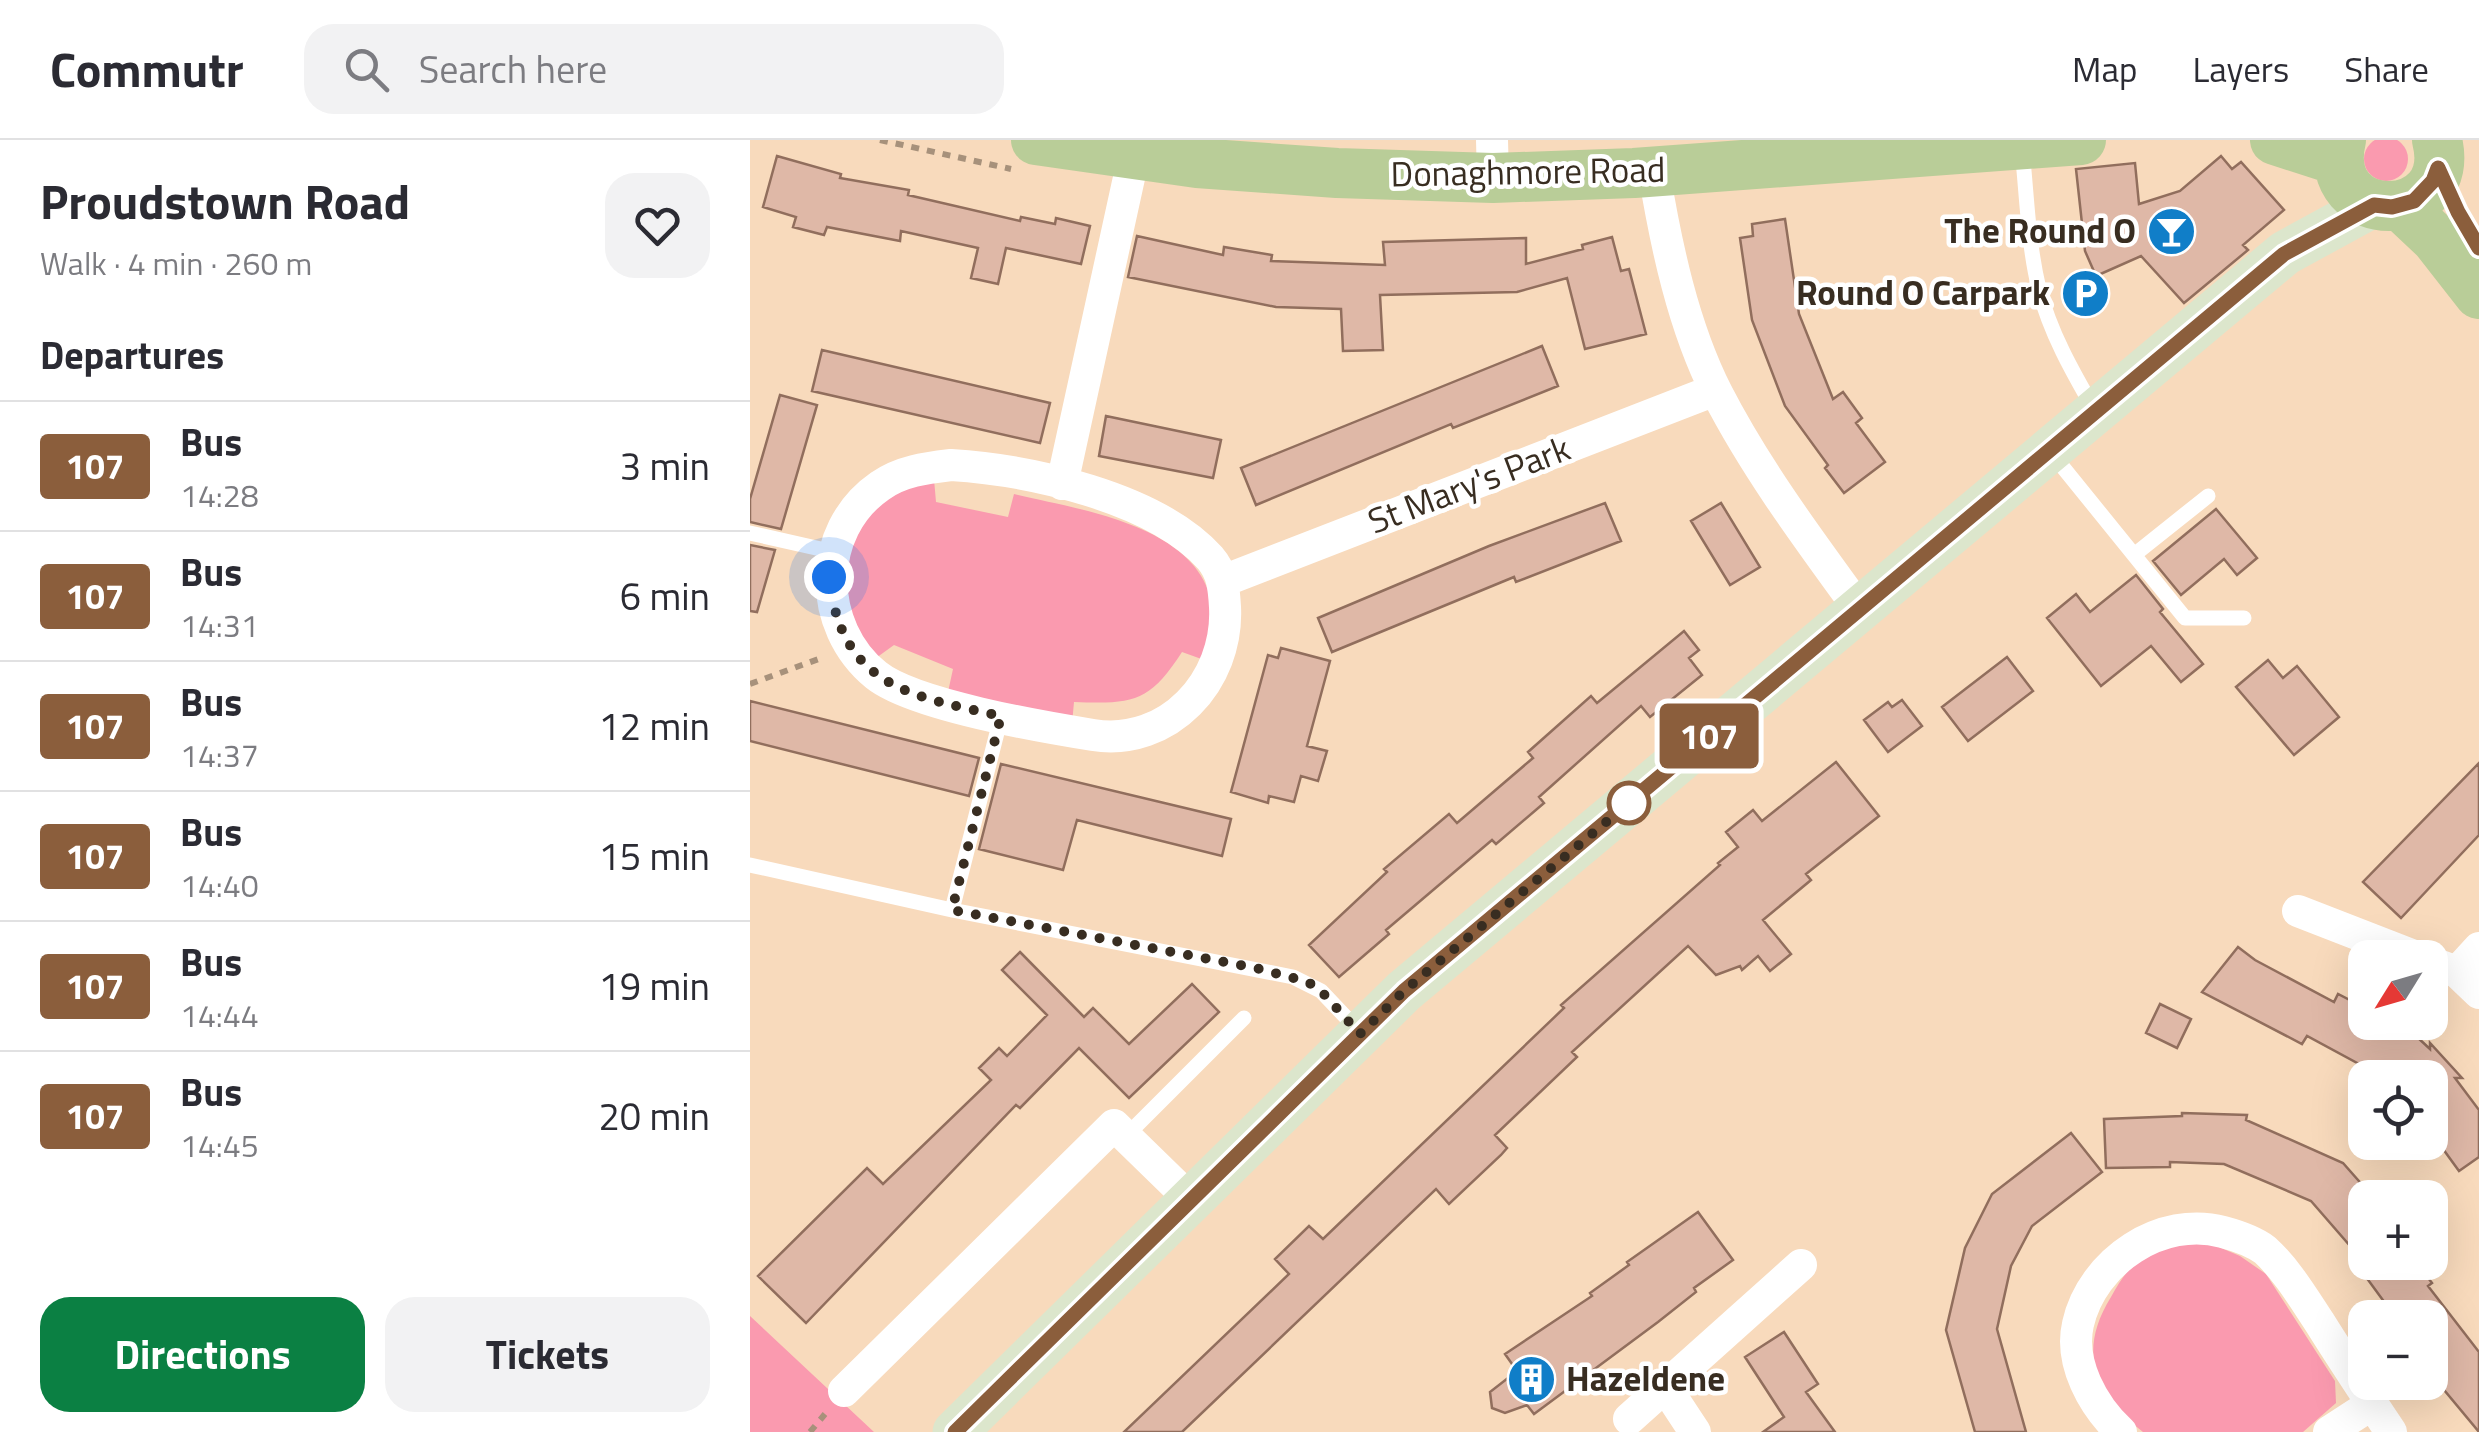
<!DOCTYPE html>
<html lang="en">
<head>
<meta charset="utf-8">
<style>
	:root { --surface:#fff; --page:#f2f2f3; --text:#2b2b33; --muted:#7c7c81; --line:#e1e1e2; --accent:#0b8043 }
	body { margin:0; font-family:"Titillium Web",sans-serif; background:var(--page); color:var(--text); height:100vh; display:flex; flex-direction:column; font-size:38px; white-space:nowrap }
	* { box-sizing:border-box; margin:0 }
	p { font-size:32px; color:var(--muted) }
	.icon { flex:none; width:55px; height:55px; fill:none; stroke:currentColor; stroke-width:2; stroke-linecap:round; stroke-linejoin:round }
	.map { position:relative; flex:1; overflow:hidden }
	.side { display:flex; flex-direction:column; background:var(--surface); width:750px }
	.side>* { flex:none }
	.badge { padding:0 20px; border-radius:8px; font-size:35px; line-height:65px }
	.needle { width:65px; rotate:233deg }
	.buttons { position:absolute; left:1598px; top:800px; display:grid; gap:20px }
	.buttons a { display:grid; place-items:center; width:100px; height:100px; border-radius:20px; background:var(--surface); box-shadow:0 10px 40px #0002; font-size:50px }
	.you { position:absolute; width:50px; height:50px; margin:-25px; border:8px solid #fff; border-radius:50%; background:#1a73e8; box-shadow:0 0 0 15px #1a73e833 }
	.map>.badge { position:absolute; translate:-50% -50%; box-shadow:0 0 0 5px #fff }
	h2 { padding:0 40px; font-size:38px; line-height:90px }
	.round { display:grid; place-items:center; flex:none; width:105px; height:105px; border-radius:30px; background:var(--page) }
	.headline { display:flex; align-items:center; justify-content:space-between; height:170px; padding:0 40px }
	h1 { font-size:48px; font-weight:700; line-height:75px }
	.primary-button { display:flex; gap:20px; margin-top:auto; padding:20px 40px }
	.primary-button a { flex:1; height:115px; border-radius:30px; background:var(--accent); color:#fff; font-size:40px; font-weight:700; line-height:115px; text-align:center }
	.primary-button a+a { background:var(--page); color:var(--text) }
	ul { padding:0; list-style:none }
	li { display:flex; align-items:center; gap:30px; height:130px; padding:0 40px; border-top:2px solid var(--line) }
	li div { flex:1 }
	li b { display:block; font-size:38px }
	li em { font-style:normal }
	li .badge { min-width:110px; font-weight:700; text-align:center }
	header { display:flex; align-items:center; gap:60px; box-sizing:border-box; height:140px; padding:0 50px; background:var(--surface); border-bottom:2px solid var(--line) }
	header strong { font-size:48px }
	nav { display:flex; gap:55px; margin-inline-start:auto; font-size:35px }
	.search { width:700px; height:90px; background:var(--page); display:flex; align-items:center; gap:25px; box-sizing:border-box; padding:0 35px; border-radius:30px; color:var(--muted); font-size:38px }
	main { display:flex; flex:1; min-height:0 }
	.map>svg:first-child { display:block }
	.green { fill:#fa9aaf }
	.building { fill:#dfb8a7; stroke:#916e5d; stroke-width:2.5 }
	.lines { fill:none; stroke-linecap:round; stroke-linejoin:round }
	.path { stroke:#a7917b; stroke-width:6; stroke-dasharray:8 8; stroke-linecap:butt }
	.lane { stroke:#fff; stroke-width:15 }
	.street { stroke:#fff; stroke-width:32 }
	.secondary { stroke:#dce6cc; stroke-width:45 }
	.primary { stroke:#b9cd98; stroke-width:50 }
	.line-casing { stroke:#fff; stroke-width:22 }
	.line { stroke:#8b5e3c; stroke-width:15 }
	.walk { stroke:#382d21; stroke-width:10; stroke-dasharray:0 18 }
	.stop-dot { fill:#fff; stroke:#8b5e3c; stroke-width:5 }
	.labels { text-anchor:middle; stroke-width:9; stroke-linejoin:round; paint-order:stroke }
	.street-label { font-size:35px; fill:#382d21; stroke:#fff }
	.poi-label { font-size:35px; font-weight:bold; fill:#382d21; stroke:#fff; text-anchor:end }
</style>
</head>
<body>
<header>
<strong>Commutr</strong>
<div class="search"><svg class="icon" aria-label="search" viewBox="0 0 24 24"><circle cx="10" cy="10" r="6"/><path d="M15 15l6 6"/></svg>Search here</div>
<nav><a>Map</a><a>Layers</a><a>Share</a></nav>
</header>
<main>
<section class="side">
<div class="headline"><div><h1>Proudstown Road</h1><p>Walk · 4 min · 260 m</p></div><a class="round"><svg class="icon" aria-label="heart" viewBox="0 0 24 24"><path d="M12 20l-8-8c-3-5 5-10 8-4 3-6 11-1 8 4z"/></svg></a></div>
<h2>Departures</h2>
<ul>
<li><span class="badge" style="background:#8b5e3c;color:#fff">107</span><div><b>Bus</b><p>14:28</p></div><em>3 min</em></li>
<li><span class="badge" style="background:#8b5e3c;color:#fff">107</span><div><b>Bus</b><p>14:31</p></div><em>6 min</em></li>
<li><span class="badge" style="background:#8b5e3c;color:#fff">107</span><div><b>Bus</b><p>14:37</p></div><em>12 min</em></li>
<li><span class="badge" style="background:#8b5e3c;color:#fff">107</span><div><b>Bus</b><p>14:40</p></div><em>15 min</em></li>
<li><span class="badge" style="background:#8b5e3c;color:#fff">107</span><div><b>Bus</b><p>14:44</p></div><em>19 min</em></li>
<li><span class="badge" style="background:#8b5e3c;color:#fff">107</span><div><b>Bus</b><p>14:45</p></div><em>20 min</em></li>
</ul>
<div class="primary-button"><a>Directions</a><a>Tickets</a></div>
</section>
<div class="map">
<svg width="1729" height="1292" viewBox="0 0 1729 1292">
	<rect width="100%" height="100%" fill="#f8dabc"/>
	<path class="green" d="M1614 19a22 22 0 1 1 44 0a22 22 0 1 1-44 0Z
		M184 339 186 362 258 377 264 354C334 371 466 387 463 483 463 495 459 509 457 521L432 512C399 563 383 564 324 562L322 584 198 552 203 529 144 505 126 518 115 506 98 463 97 408 116 377 148 350Z
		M1450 1099 1490 1116 1516 1134 1585 1241 1586 1263 1553 1292H1393C1344 1253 1327 1212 1361 1157 1367 1146 1375 1133 1384 1124 1400 1110 1430 1105 1450 1099Z
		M0 1176 124 1292H0Z"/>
	<path class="building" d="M27 16 91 34 90 38 159 50 158 55 270 81 271 77 305 84 306 78 340 86 331 124 256 108 248 144 221 138 228 108 151 91 150 101 77 87 74 95 43 87 46 77 13 67Z
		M1471 16 1482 29 1491 22 1534 70 1493 105 1498 110 1434 163 1391 116 1346 136 1335 111 1326 29 1385 23 1389 64 1430 51Z
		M1035 79 1049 174 1083 259 1093 252 1112 278 1106 283 1135 322 1094 353 1075 328 1078 325 1035 266 1002 180 990 98 1003 96 1002 84Z
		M387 96 473 115 474 107 522 115 521 121 635 125 633 102 776 98V124L833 109 832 105 862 97 871 131 879 129 896 194 835 209 817 138 767 152 630 155 633 210 593 211 591 169 526 167 378 137Z
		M792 206 808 246 703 288 701 284 506 365 491 328Z
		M72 210 300 263 290 303 62 251Z
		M30 255 67 265 31 389 0 382V359Z
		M356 276 471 300 463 338 349 316Z
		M855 363 871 401 766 442 764 437 582 512 568 478 739 406Z
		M971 363 1010 427 980 445 941 381Z
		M1466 369 1507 418 1487 435 1474 419 1431 455 1403 421Z
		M0 405 25 410 7 472 0 471Z
		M1386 435 1413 469 1410 472 1453 524 1431 542 1401 506 1351 546 1297 478 1326 454 1340 472Z
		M934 491 949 510 939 518 952 535 900 577 891 566 789 657 794 663 746 704 742 700 636 790 639 794 589 837 559 805 637 732 634 729 699 674 707 683 783 618 778 612 841 556 847 563Z
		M531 508 580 521 557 606 577 611 568 641 551 636 544 662 519 656 518 663 481 652 518 515 528 518Z
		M1257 517 1283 551 1218 601 1192 567Z
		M1518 520 1533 538 1547 526 1589 577 1544 615 1486 547Z
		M1152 560 1172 586 1138 612 1114 580 1138 562 1142 567Z
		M0 561 229 618 219 656 0 601Z
		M1086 622 1129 676 1056 734 1061 740 1013 780 1041 814 1020 831 1008 816 992 830 990 826 966 835 938 806 822 912 827 917 745 995 757 1008 751 1015 699 1064 686 1049 432 1292H374L539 1134 525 1119 559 1086 573 1099 814 868 811 865 970 725 968 723 988 707 976 692 1003 670 1012 681Z
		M1729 623V695L1651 778 1613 742Z
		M251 624 481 679 472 716 327 680 313 730 229 709Z
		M1488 807 1505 820 1584 862 1588 854 1615 868V882H1642L1665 895 1680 909V903L1712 938H1705L1729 970V1017L1709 1031 1680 991V938H1635L1557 896 1552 904 1452 852Z
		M270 812 334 877 343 868 379 904 442 844 469 872 379 958 329 908 270 968 266 965 56 1183 8 1136 117 1028 133 1044 241 940 229 928 249 908 257 916 297 875 252 830Z
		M1410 864 1441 879 1427 908 1396 893Z
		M1432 973 1497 975 1496 980 1593 1023 1615 1048V1122H1666L1682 1143 1678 1146 1729 1212V1292L1680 1233V1178H1646L1605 1122H1614L1561 1061 1474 1024 1420 1022V1027L1356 1028 1354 979 1432 976Z
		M1321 993 1352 1032 1282 1086 1261 1126 1247 1189 1276 1292H1225L1196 1190 1215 1108 1242 1054Z
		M948 1072 983 1120 944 1148 946 1152 908 1182 784 1274 777 1265 755 1273 742 1268 740 1252 767 1231 755 1214 842 1156 840 1153 879 1125 877 1122Z
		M1034 1192 1068 1244 1056 1252 1085 1292H1013L1034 1277 995 1217Z"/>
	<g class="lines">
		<path class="path" d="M130 0 261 29
			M0 544 74 517
			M60 1292 75 1274"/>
		<path class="lane" d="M1272 10C1277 56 1278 104 1289 149 1300 192 1322 231 1344 269
			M1303 315 1435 478H1494
			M0 393 84 412
			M1384 415 1458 356
			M0 725 202 770 543 837 571 851 608 890
			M202 770 251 577
			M375 997 494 878"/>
		<path class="street" d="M742 0 743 38
			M904 32C916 105 933 186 967 253 1006 329 1059 400 1110 470
			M201 325C280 330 405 357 460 418 473 433 474 449 475 467 479 541 418 607 343 595 293 587 163 565 126 535 67 487 65 391 130 346 151 331 176 328 201 325Z
			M312 344 384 15
			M473 441 965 250
			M1548 771 1669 818
			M1680 822 1707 832 1729 853
			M1707 832 1729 808
			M916 1248 945 1292
			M94 1251 364 985 441 1060
			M879 1279 1051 1125
			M1371 1292C1343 1266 1319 1223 1328 1184 1342 1121 1412 1075 1473 1092 1488 1096 1503 1101 1515 1110 1537 1130 1554 1159 1570 1183 1593 1220 1617 1256 1641 1292
			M1579 1292 1622 1264"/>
		<path class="secondary" d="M205 1292 654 851 1535 113 1623 65"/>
		<path class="primary" d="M286 0 447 23 587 33 743 38 884 33 1331 0
			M1525 0 1587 20
			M1591 0C1570 89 1709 87 1687 0
			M1651 66 1686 99 1729 154"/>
	</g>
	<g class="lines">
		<defs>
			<path id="line" d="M205 1292 654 851 1534 114 1624 65 1642 67 1664 61 1683 41 1688 28 1708 72 1729 108"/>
		</defs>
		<use href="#line" class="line-casing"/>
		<use href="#line" class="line"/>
		<path class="walk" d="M79 437C91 546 159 556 251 576L202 770 506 828 558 842 571 851 610 894 654 851 879 663"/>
	</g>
	<defs>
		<symbol id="bar-disc" viewBox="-11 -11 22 22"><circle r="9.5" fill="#107ec8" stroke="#fff"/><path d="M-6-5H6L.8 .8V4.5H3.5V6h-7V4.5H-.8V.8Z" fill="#fff"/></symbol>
		<symbol id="parking-disc" viewBox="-11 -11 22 22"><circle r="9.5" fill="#107ec8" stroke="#fff"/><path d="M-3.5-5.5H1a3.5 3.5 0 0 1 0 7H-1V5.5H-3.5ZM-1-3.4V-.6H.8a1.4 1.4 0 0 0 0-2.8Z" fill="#fff"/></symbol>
		<symbol id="building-disc" viewBox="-11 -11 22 22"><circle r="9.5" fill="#107ec8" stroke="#fff"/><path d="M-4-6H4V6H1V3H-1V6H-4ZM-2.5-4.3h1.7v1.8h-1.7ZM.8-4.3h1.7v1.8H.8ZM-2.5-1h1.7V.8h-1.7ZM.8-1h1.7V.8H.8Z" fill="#fff"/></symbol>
	</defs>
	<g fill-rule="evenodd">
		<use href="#bar-disc" x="1394" y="64" width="55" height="55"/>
		<use href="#parking-disc" x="1308" y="126" width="55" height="55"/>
		<use href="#building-disc" x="754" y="1212" width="55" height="55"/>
	</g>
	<circle class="stop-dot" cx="879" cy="663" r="20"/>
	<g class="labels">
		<g class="street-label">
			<text transform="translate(778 32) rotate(-1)" y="12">Donaghmore Road</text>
			<text transform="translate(719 345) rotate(-21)" y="12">St Mary's Park</text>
		</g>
		<g class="poi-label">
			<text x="1386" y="103">The Round O</text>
			<text x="1300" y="165">Round O Carpark</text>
			<text x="816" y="1251" text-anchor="start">Hazeldene</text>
		</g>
	</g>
</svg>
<div class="buttons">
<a><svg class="needle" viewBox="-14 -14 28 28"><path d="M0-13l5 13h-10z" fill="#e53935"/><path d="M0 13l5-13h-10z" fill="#7c7c81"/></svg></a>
<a><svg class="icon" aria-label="locate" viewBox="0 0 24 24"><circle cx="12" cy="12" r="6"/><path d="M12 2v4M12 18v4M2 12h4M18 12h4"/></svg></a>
<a>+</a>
<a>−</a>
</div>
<div class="you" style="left:79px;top:437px"></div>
<b class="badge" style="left:959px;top:596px;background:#8b5e3c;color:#fff">107</b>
</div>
</main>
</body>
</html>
